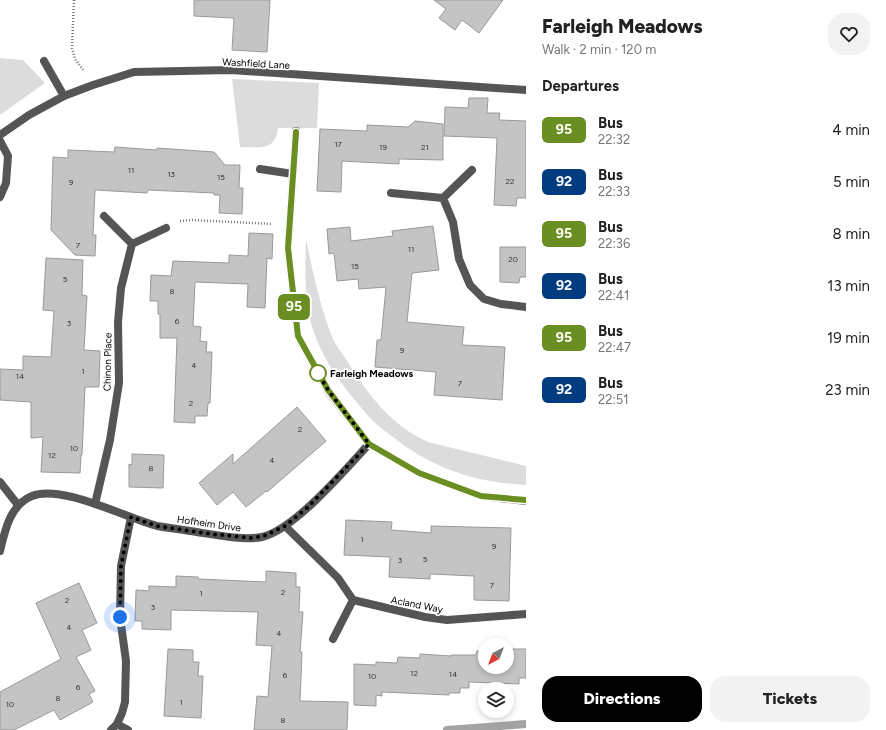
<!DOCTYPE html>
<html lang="en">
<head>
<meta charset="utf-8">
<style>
	:root { --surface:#fff; --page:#f2f2f2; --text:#222; --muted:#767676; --accent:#000 }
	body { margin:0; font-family:Figtree,sans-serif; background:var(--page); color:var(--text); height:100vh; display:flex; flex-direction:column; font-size:15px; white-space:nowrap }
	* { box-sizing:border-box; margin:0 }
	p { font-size:13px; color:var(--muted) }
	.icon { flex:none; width:22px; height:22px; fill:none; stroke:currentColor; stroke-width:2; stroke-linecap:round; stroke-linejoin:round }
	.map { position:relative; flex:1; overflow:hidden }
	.drawer { display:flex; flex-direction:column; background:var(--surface); width:360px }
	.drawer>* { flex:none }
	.badge { padding:0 8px; border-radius:6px; font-size:14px; line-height:26px }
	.needle { width:26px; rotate:222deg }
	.controls { position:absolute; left:478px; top:638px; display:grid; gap:8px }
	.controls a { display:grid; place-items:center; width:36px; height:36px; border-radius:50%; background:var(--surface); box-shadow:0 2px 6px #0003; font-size:20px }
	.you { position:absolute; width:20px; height:20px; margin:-10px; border:3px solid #fff; border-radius:50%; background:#1a73e8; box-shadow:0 0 0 6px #1a73e833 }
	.map>.badge { position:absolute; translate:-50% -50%; box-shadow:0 0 0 2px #fff }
	h2 { padding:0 16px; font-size:15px; line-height:36px }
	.round { display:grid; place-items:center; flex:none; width:42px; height:42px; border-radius:16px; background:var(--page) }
	.overview { display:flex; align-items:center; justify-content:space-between; height:68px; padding:0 16px }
	h1 { font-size:19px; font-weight:800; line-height:30px }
	.button { display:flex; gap:8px; margin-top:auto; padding:8px 16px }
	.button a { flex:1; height:46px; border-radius:16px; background:var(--accent); color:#fff; font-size:16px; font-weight:800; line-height:46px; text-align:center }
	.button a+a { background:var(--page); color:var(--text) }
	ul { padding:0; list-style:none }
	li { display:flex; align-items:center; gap:12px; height:52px; padding:0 16px }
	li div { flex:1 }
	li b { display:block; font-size:15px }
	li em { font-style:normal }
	li .badge { min-width:44px; font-weight:700; text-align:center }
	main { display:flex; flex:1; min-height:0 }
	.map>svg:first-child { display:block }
	.green { fill:#dcdcdc }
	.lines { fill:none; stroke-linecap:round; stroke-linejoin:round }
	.stream { stroke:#a3a3a3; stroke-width:8 }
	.building { fill:#c4c4c4; stroke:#999 }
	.path { stroke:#777; stroke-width:2.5; stroke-dasharray:1 2; stroke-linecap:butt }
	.service { stroke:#555; stroke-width:8 }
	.minor { stroke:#555; stroke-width:8 }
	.line-casing { stroke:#fff; stroke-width:9 }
	.line { stroke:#6b8e23; stroke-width:6 }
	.walk { stroke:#000; stroke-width:4; stroke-dasharray:0 7.2 }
	.stop-dot { fill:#fff; stroke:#6b8e23; stroke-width:2 }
	.labels { text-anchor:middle; stroke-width:3.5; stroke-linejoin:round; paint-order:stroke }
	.number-label { font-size:8px; fill:#313131 }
	.street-label { font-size:10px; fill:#000; stroke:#fff }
	.stop-label { font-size:10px; font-weight:bold; fill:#000; stroke:#fff; text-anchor:start }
</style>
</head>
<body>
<main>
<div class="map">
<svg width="526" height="730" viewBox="0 0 526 730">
	<rect width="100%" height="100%" fill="#fff"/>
	<path class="green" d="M0 58 23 60 45 83 0 115Z
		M232 79 319 83 317 128H278C276 152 258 147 240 147Z
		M306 239C313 273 320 307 333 339 337 347 343 355 348 362 368 395 392 426 428 442L526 466V485C473 482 431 468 389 434 384 430 378 426 373 421 364 412 357 402 349 393 334 374 321 354 313 330 304 300 305 270 306 239Z"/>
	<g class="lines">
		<path class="stream" d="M447 730 526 724"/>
	</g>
	<path class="building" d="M194 0H270L267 52 232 50 234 18 194 16Z
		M434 0H503L479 33 462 20 455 30 439 18 446 9Z
		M469 98H488L487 113H500L499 120 526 121V198H517L516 206 494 205 497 138 444 136 445 107 468 108Z
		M415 121 443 124V160L399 159V164L342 161 341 192 317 191 320 129 367 131V125L408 127Z
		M115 147 157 150V148L214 152 225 165H240L239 188H243L242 214 219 213 220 195H214V193L148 190 147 193 95 190 93 235H96L95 256 75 255 51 230 53 157 68 158V150L114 152Z
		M433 226 439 270 412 273 407 322 464 327 462 345 505 347 502 400 434 395 436 372 375 367 377 340H381L386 287 359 289 358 279 337 281 334 253 329 254 327 229 350 227 351 241 393 236 392 231Z
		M249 233 273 234 272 259 267 258 265 308 247 307 248 284 195 282 193 326 201 327 200 341 207 342 206 352H212L210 403H208L207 416H195V423L174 422 177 338H160V314H158V301H150L151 275 171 276 173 261 229 263V255L248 256Z
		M500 247H526V277H520L519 283 500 282Z
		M46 258 83 260 82 295 87 296 84 350 100 351 99 387H85L82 455H81L80 473 41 472 43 437 31 438V402L0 400V369L23 370V356L51 357 54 311 43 310Z
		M297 407 326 441 267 492 266 491 246 507 233 492 217 505 199 483 233 454V464Z
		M132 454 164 455 163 488 129 487V464L132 465Z
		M346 520 392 522 391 530 431 533V526L511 528 509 601 474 600V576L430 574V579L389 577 390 557 344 555Z
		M266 571 296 573V587H300L299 612H303L300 652H302L300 701 348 702 347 730H254L257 696 268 697 272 646 256 645 258 612 171 610V630L142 629V621H135L136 590 149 591V586L176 587V576L198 577V579L266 582Z
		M79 583 97 623 82 630 91 650 76 657 95 691 89 694 93 702 60 720 54 710 14 730H0V692L61 659 36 603Z
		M168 649 193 650V662H199L198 676H203L201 718 164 716Z
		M507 649H526V678H519V684L469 682V688H460V693H449V695L382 692V696L376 695V706L354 705V664L376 665V662L397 663 398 657 420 658V654L451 656V655H476L477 651 485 652V667H507Z"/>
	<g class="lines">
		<path class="path" d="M74 0 72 48 75 59 84 71
			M180 221 192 220 273 224"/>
		<path class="service" d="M44 61 64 96
			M0 141 8 156 6 183 0 197"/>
		<path class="minor" d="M296 131 288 248 298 336 328 391 369 444 419 473 481 496 526 501
			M0 135 29 115 64 96 93 85 134 72 231 70 526 90
			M260 169 293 174
			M472 170 443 198 453 222 459 259 470 285 484 299 501 304 526 307
			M391 193 443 198
			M132 244 166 228
			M0 482 18 505
			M95 504 110 440 119 383 118 322 121 288 132 244 104 216
			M285 526 338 578 353 600 425 617 447 620 526 614
			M0 551C5 530 10 505 32 496 62 484 126 518 157 526 168 528 179 529 190 531 211 534 243 541 262 537 294 530 346 469 369 444
			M333 639 353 600
			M117 724 128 730
			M111 730 117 724 122 713 125 702 126 661 120 617 121 566 131 517"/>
	</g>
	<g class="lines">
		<defs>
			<path id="line" d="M296 132 288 248 298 336 328 390 369 444 419 473 481 496 526 500"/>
		</defs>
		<use href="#line" class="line-casing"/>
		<use href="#line" class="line"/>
		<path class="walk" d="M120 617 121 566 131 517 157 526 211 534 251 538 264 536 285 526 307 508 369 444 328 390 318 373"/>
	</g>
	<circle class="stop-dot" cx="318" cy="373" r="8"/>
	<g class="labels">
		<g class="number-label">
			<text x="338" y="147">17</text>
			<text x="383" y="150">19</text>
			<text x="425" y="150">21</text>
			<text x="131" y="173">11</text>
			<text x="171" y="177">13</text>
			<text x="221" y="180">15</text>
			<text x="510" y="184">22</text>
			<text x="71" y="185">9</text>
			<text x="78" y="248">7</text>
			<text x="411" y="252">11</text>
			<text x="513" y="262">20</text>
			<text x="355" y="269">15</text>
			<text x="65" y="282">5</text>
			<text x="172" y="294">8</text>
			<text x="177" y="324">6</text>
			<text x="69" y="326">3</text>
			<text x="402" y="353">9</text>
			<text x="194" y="368">4</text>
			<text x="83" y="374">1</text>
			<text x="20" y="379">14</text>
			<text x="460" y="386">7</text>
			<text x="191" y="406">2</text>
			<text x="300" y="432">2</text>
			<text x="74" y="451">10</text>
			<text x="52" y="458">12</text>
			<text x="272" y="463">4</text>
			<text x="151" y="471">8</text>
			<text x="362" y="542">1</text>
			<text x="494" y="549">9</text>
			<text x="425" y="562">5</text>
			<text x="400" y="563">3</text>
			<text x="492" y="588">7</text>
			<text x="283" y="595">2</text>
			<text x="201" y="596">1</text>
			<text x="67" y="603">2</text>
			<text x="153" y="610">3</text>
			<text x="69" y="630">4</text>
			<text x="279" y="636">4</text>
			<text x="414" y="676">12</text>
			<text x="453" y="677">14</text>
			<text x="285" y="678">6</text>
			<text x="372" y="679">10</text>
			<text x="78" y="690">6</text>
			<text x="58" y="701">8</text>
			<text x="181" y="705">1</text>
			<text x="10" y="707">10</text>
			<text x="283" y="723">8</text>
		</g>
		<g class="street-label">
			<text transform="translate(256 63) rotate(3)" y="4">Washfield Lane</text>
			<text transform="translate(107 362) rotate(-89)" y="4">Chinon Place</text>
			<text transform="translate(209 523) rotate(8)" y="4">Hofheim Drive</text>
			<text transform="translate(417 604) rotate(11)" y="4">Acland Way</text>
		</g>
		<g class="stop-label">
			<text x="330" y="377">Farleigh Meadows</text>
		</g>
	</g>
</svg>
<div class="controls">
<a><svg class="needle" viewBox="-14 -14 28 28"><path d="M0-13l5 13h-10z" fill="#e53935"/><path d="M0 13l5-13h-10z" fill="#767676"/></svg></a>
<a><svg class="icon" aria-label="layers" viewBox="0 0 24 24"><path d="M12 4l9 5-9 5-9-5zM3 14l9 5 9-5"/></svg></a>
</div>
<div class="you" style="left:120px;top:617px"></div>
<b class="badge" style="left:294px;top:307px;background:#6b8e23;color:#fff">95</b>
</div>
<section class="drawer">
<div class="overview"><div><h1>Farleigh Meadows</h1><p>Walk · 2 min · 120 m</p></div><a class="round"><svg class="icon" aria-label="heart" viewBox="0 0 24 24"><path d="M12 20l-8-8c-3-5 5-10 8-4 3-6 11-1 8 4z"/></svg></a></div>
<h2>Departures</h2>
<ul>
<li><span class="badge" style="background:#6b8e23;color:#fff">95</span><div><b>Bus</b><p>22:32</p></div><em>4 min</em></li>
<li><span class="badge" style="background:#003b80;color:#fff">92</span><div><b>Bus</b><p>22:33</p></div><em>5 min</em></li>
<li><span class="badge" style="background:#6b8e23;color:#fff">95</span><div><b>Bus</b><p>22:36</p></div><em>8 min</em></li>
<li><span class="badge" style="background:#003b80;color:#fff">92</span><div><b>Bus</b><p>22:41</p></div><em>13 min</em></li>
<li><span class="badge" style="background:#6b8e23;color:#fff">95</span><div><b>Bus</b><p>22:47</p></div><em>19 min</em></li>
<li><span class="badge" style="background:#003b80;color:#fff">92</span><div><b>Bus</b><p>22:51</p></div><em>23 min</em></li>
</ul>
<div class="button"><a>Directions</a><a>Tickets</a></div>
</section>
</main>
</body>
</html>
